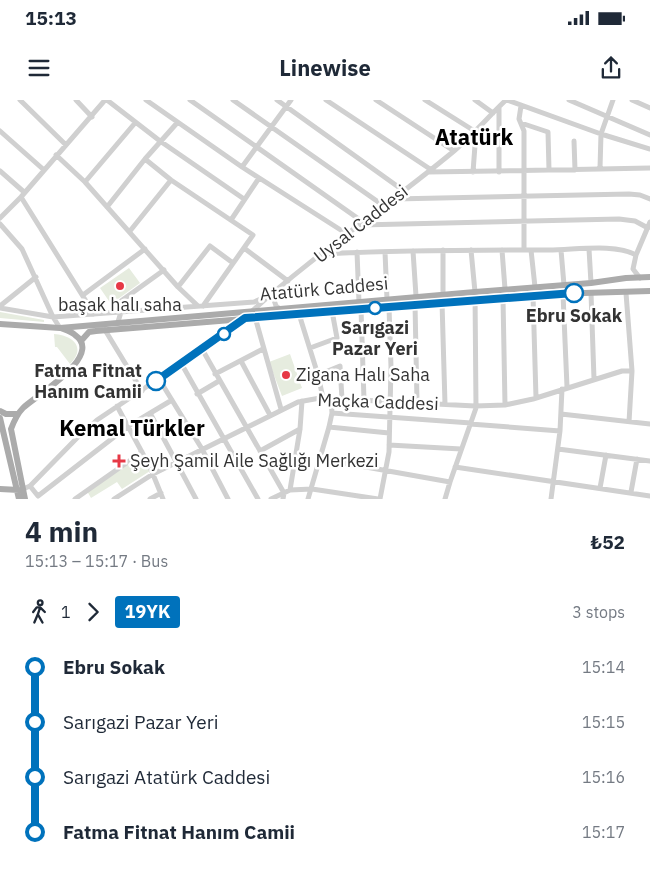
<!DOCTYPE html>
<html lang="en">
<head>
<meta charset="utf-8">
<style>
	:root { --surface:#fff; --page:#f6f6f7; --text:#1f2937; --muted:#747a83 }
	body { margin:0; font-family:"IBM Plex Sans",sans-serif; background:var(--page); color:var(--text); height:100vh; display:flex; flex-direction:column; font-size:19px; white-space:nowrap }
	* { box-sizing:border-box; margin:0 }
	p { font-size:16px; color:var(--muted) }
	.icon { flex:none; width:28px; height:28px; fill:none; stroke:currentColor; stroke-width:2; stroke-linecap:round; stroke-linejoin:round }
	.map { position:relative; height:399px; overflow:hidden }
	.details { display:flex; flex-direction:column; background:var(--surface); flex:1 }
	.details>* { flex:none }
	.badge { padding:0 10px; border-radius:4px; font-size:18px; line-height:32px }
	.map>.badge { position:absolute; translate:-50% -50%; box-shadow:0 0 0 2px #fff }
	.legs { display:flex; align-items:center; gap:8px; height:55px; padding:0 25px; font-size:16px }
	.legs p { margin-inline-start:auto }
	.overview { display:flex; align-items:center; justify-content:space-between; height:85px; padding:0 25px }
	h1 { font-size:28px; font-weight:800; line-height:38px }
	ul { padding:0 25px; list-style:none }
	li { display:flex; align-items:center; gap:18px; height:55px; font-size:19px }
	li i { display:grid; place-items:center; width:8px; height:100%; margin:0 6px; background:currentColor }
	li i::after { content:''; width:12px; height:12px; margin:-6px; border:4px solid; border-radius:50%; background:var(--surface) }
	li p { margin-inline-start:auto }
	li:first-child i { background:linear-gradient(#0000 50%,currentColor 0) }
	li:last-child i { background:linear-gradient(currentColor 50%,#0000 0) }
	.status { display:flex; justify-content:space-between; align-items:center; height:35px; padding:0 25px; background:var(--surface); direction:ltr }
	.status svg { height:14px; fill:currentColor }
	header { display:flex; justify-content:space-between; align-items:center; height:65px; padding:0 25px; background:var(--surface); font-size:22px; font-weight:800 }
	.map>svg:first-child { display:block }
	.green { fill:#e6ecdf }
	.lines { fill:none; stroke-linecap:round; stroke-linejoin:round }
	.minor { stroke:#d0d0d0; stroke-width:5 }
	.major { stroke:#ababab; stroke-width:6 }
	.line-1-casing { stroke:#fff; stroke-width:11 }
	.line-1 { stroke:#0072bc; stroke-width:8 }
	.poi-dot { fill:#e63946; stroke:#fff; stroke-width:2 }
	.stop-1-dot { fill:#fff; stroke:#0072bc; stroke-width:2.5 }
	.labels { text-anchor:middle; stroke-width:5; stroke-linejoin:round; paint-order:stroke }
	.street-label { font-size:18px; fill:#333; stroke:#fff }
	.poi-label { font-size:18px; fill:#333; stroke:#fff; text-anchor:start }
	.stop-label { font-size:18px; font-weight:bold; fill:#333; stroke:#fff }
	.district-label { font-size:22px; font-weight:bold; fill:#000; stroke:#fff }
</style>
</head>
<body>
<div class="status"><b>15:13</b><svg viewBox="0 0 49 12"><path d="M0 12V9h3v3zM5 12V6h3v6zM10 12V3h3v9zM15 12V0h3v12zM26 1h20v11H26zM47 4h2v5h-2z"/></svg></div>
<header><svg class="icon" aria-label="menu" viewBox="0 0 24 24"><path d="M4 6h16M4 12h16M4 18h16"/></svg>Linewise<svg class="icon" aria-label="share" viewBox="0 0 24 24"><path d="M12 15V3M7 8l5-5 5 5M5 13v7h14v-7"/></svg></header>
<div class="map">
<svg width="650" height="399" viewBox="0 0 650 399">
	<rect width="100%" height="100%" fill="#fff"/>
	<path class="green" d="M129 168 140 183 111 204 100 188Z
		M0 212 44 220V222L0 218Z
		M54 234C72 235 87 247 70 264L57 247H55Z
		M290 254 302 288 282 296 269 262Z
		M140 356 150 371 122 389 117 382 91 398 87 391Z"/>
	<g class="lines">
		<path class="minor" d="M20 0 66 45
			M76 0 92 17
			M107 0 160 41 244 99
			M146 0 242 67 347 134
			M190 0 363 122
			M233 0 384 106
			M277 0 404 91
			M326 0 430 69
			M376 0 454 51
			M425 0 476 32 473 72
			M475 0 493 13
			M507 0 601 34 650 49
			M569 0 650 35
			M632 0 650 8
			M521 6 519 19 524 31V150
			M499 7V72
			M521 23 548 32 549 70 650 68
			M0 31 44 70
			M574 41 575 70
			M56 55 85 82 178 187 198 206
			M145 59 171 80 253 135 203 206
			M242 67 291 0
			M600 68 601 34 613 0
			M0 71 24 92
			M428 72 549 70
			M85 82 135 23
			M21 97 94 214
			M394 99 629 94 640 95 650 99
			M107 107 145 59 177 23
			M0 118 21 97 105 0
			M231 120 259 78
			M0 124 22 149 53 217 60 228
			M360 125 619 119 635 121 648 128
			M130 131 171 80
			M244 148 288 181
			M589 149 591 183
			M443 150V194
			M502 150 505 189
			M531 150 535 187
			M561 150 564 185
			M413 151 416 196
			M357 152 359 202
			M385 152 387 199
			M323 154C399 150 474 150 549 150 575 150 615 143 636 155
			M640 178 633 169 636 155 650 122
			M178 187 210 146 233 163
			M591 193 594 279
			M626 193 632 271 629 322
			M563 194 567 287
			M83 195 145 149
			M533 195 536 298
			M503 198 505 305
			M442 202 445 304
			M415 204 417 302
			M0 206 36 177
			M0 208 53 217 254 202 272 194 276 206 280 209
			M361 209 364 300
			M251 212C315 154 388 106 454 51 473 35 488 17 506 0
			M299 214 318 275 323 298
			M255 217 281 309
			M118 222 121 212V201L164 170
			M105 230 142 291
			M310 248 337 238 332 211
			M202 249 284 393 283 399
			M241 261 270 315
			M181 263 258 399
			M215 274 263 249
			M318 275 340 266 342 299
			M159 279 202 349 228 399
			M197 294 219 281
			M117 306 150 367 163 399
			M150 313 196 399
			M332 313 471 323
			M561 314 650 324
			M470 324 560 331
			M329 327 389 333
			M389 345 461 349
			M558 349 650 361
			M260 351 300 329
			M321 359 450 382
			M455 367 650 396
			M30 386 38 396 127 327 172 300
			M600 388 606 355
			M23 389 30 386 76 339 97 320 234 228 245 218
			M290 390 300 329 302 301
			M631 392 637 359
			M75 399 142 352
			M114 399 153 374 298 302 320 298 475 306 505 305 533 299 622 271H632
			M150 399 161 393
			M271 399 290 390 312 389 378 399
			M308 399 329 327 332 313 331 298
			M380 399 389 352 391 267 389 207
			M445 399 450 382 476 308 475 192 471 150
			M551 399 560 331 562 289"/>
		<path class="major" d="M0 224 60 228 475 192 591 183 626 178 650 177
			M81 241 89 232 96 231 551 194 650 191
			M0 311 6 314H18
			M0 318 19 399
			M0 389 19 390
			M25 399 11 329C14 321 17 314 23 308 35 296 105 256 75 235 72 232 66 230 61 228"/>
	</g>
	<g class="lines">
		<defs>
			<path id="line-1" d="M156 281 245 218 574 193"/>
		</defs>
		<use href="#line-1" class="line-1-casing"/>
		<use href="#line-1" class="line-1"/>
	</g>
	<g class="poi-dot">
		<circle cx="120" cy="186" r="5"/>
		<circle cx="286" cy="275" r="5"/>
		<path d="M116.5 353.5h5v5h5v5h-5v5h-5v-5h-5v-5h5z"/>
	</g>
	<g class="stop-1-dot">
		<circle cx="574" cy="193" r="9"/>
		<circle cx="375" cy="208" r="6"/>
		<circle cx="224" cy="234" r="6"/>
		<circle cx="156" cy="281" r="9"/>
	</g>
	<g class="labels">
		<g class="street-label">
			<text transform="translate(361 124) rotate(-38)" y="6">Uysal Caddesi</text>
			<text transform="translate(324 189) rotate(-5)" y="6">Atatürk Caddesi</text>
			<text transform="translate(378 302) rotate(2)" y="6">Maçka Caddesi</text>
		</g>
		<g class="poi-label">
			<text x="120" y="211" text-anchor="middle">başak halı saha</text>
			<text x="296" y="281">Zigana Halı Saha</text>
			<text x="130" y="367">Şeyh Şamil Aile Sağlığı Merkezi</text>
		</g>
		<g class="stop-label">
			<text x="574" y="222">Ebru Sokak</text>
			<text x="375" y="234">Sarıgazi<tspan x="375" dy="21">Pazar Yeri</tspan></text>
			<text x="142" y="277" text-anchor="end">Fatma Fitnat<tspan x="142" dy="21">Hanım Camii</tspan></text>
		</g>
		<g class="district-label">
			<text x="474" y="45">Atatürk</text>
			<text x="132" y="336">Kemal Türkler</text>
		</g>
	</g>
</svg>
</div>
<section class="details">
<div class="overview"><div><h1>4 min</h1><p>15:13 – 15:17 · Bus</p></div><b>₺52</b></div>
<div class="legs"><svg class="icon" aria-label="walk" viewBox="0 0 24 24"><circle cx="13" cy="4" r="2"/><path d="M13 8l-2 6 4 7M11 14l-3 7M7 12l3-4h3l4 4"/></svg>1<svg class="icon" aria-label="forward" viewBox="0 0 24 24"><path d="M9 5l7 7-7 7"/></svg><b class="badge" style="background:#0072bc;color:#fff">19YK</b><p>3 stops</p></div>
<ul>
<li><i style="color:#0072bc"></i><b>Ebru Sokak</b><p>15:14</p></li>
<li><i style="color:#0072bc"></i><span>Sarıgazi Pazar Yeri</span><p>15:15</p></li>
<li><i style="color:#0072bc"></i><span>Sarıgazi Atatürk Caddesi</span><p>15:16</p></li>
<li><i style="color:#0072bc"></i><b>Fatma Fitnat Hanım Camii</b><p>15:17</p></li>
</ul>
</section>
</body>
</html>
